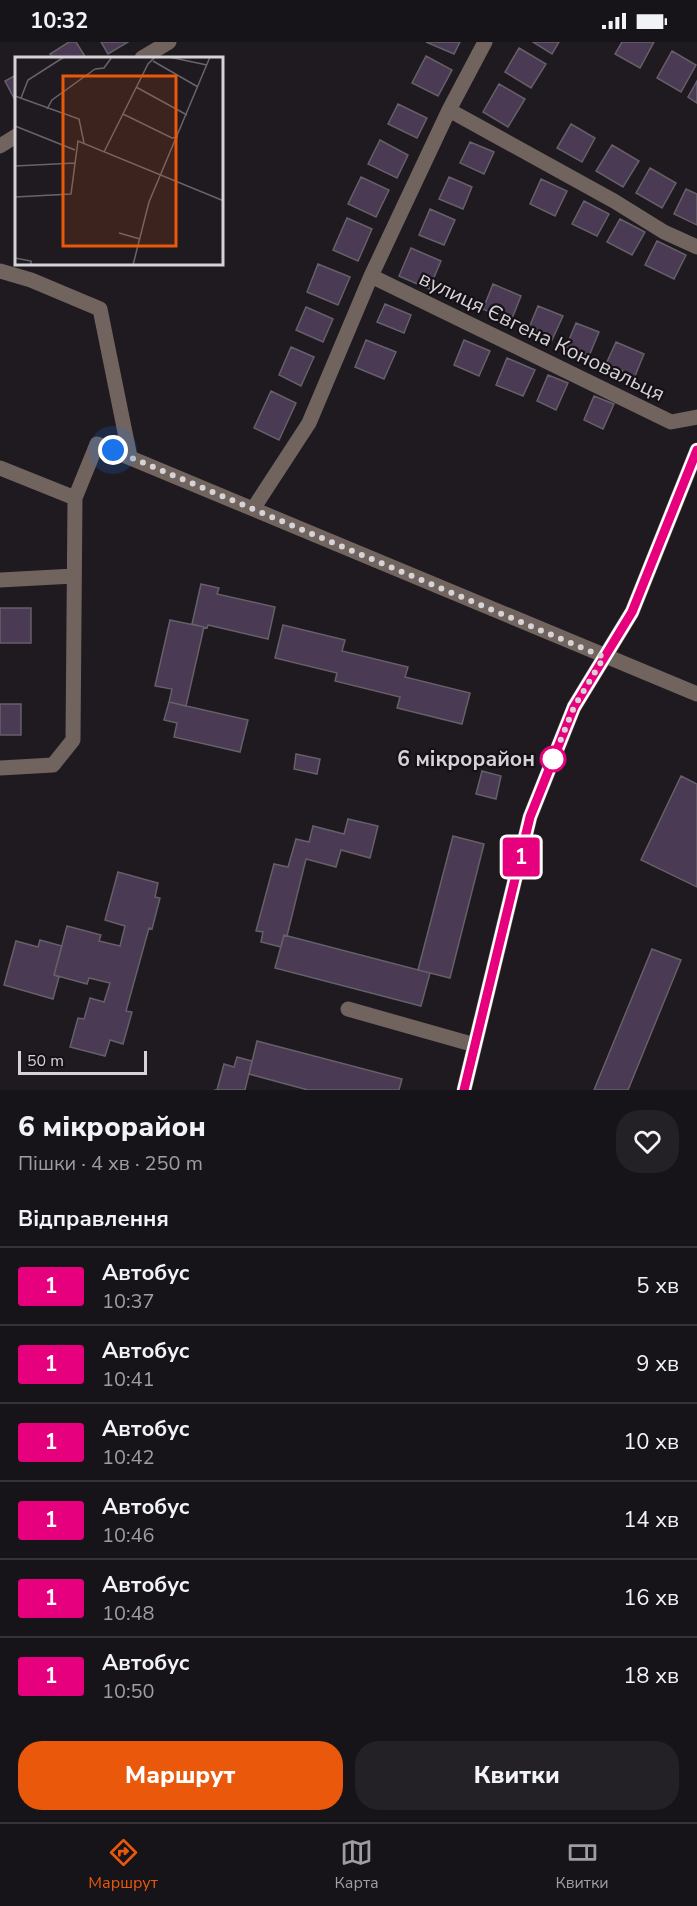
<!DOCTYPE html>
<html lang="uk">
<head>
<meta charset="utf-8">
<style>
	:root { --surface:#161418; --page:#232125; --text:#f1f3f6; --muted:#9e9ea2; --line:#353337; --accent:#ea580c }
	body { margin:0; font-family:"Nunito Sans",sans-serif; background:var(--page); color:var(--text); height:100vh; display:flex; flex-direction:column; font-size:22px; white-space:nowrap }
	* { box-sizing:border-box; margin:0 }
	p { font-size:20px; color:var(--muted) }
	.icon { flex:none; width:33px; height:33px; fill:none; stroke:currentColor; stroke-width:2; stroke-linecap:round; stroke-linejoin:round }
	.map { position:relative; height:1048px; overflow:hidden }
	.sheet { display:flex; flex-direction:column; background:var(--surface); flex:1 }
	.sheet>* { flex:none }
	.badge { padding:0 12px; border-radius:4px; font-size:21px; line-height:39px }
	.scale { position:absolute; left:18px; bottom:15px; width:129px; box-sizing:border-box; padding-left:6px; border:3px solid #d6d3d7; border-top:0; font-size:16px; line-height:21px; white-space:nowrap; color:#d6d3d7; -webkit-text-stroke:4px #151117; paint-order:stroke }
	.you { position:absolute; width:30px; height:30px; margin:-15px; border:4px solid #fff; border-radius:50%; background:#1a73e8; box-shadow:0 0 0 9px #1a73e833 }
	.map>.badge { position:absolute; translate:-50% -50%; box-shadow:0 0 0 3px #fff }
	h2 { padding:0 18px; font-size:22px; line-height:54px }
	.round { display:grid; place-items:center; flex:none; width:63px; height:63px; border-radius:24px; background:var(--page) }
	.overview { display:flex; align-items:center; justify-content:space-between; height:102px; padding:0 18px }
	h1 { font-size:28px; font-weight:800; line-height:45px }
	.button { display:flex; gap:12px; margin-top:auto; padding:12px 18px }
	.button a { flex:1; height:69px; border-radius:24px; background:var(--accent); color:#fff; font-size:24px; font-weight:800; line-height:69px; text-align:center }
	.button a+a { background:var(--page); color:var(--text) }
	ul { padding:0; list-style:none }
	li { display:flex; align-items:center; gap:18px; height:78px; padding:0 18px; border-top:2px solid var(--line) }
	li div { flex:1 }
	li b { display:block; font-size:22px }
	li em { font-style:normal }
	li .badge { min-width:66px; font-weight:700; text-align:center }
	.status { display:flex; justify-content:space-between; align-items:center; height:42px; padding:0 30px; background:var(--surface); direction:ltr }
	.status svg { height:16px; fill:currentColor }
	.menu { display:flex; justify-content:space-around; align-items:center; height:84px; border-top:2px solid var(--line); background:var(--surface); font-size:16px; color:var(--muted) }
	.menu a { display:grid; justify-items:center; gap:3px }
	.menu .on { color:var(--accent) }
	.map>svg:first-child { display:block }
	.building { fill:#4a3a53; stroke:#656068; stroke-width:1.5 }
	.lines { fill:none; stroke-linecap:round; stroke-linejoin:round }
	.minor { stroke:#71635d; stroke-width:15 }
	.line-casing { stroke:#fff; stroke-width:14 }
	.line { stroke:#e6007e; stroke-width:9 }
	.walk { stroke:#d6d3d7; stroke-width:6; stroke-dasharray:0 10.8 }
	.stop-dot { fill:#fff; stroke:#e6007e; stroke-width:3 }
	.labels { text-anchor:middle; stroke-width:4.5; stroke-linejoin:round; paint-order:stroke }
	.street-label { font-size:21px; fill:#d6d3d7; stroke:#151117 }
	.stop-label { font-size:21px; font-weight:bold; fill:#d6d3d7; stroke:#151117; text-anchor:end }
	.inset-road { fill:none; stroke:#686469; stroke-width:1.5 }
	.view { fill:#e8590c; fill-opacity:0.15; stroke:#e8590c; stroke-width:3 }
	.inset-edge { fill:none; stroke:#d6d3d7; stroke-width:3 }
</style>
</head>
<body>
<div class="status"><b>10:32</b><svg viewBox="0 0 49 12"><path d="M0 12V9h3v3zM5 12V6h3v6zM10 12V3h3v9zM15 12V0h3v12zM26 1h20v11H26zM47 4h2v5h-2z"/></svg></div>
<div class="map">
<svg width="697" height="1048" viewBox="0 0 697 1048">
	<rect width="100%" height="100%" fill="#1e1a20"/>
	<path class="building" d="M69 0H76L86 16H53L50 12Z
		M101 0H128L108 12Z
		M426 0H460L454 12Z
		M533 0H559L552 12Z
		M622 0H654L640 26 615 12Z
		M519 6 546 22 531 46 505 30Z
		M672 9 696 23 681 50 657 36Z
		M426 14 452 28 438 54 412 41Z
		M16 33V60L5 39Z
		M697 39V61L688 55Z
		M499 42 525 57 508 85 483 70Z
		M398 62 427 76 417 96 388 82Z
		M571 82 595 96 582 120 557 106Z
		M380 98 408 113 397 136 368 122Z
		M470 100 494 110 484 132 460 121Z
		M612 103 639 119 623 145 596 129Z
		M650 126 676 141 662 166 636 151Z
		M361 135 389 148 376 175 348 162Z
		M449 135 472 145 463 167 439 157Z
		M541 137 567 149 555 174 530 162Z
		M686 147 697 152V183L674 172Z
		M584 159 609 172 597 194 572 182Z
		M430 167 455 178 444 203 419 193Z
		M347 176 372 187 358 219 333 208Z
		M620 177 645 190 632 213 607 200Z
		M657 199 686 213 674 237 645 223Z
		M411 206 441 219 429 247 399 234Z
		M318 222 350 235 338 263 307 250Z
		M493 242 521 254 511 279 483 267Z
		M385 262 411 273 404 291 377 280Z
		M538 264 563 274 552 298 528 288Z
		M306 265 333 277 323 300 296 288Z
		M576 281 599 290 589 314 566 305Z
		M366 298 396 310 384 337 355 325Z
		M464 298 490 309 479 334 454 323Z
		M616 300 644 312 635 334 606 322Z
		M291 305 314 315 301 344 279 333Z
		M507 316 535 328 523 354 496 343Z
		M548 333 568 341 556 368 537 359Z
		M271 349 296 361 279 398 254 386Z
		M594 354 614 362 603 387 584 378Z
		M201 542 219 546 217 552 275 565 268 597 208 583 207 586 192 582Z
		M0 566H31V601H0Z
		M170 578 204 585 186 664 169 660 172 647 155 644Z
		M283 583 345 598 342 609 408 625 405 635 470 651 462 682 397 666 400 655 335 639 337 631 275 616Z
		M169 660 248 678 240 710 174 695 177 681 164 678Z
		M0 662H21V693H0Z
		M296 712 320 717 317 732 294 727Z
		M482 729 501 734 496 757 476 752Z
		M681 734 697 742V845L641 818Z
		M348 777 378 784 370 816 341 808 336 825 306 817 287 894 284 893 281 905 261 900 263 890 256 889 274 822 288 825 296 797 309 800 313 784 344 792Z
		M453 794 484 802 450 936 418 928Z
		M118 830 158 841 155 855 160 856 152 887 149 886 126 969 132 970 123 1002 110 998 105 1014 70 1005 78 976 84 977 90 956 104 960 110 941 89 936 87 942 54 933 67 884 101 893 99 899 120 904 125 884 105 878Z
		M284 893 430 931 421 964 275 926Z
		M40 898 62 904 54 933 59 935 53 957 4 943 16 899 38 905Z
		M652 907 681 918 628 1048H594Z
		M257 999 402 1037 399 1048H308L249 1032Z
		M237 1015 252 1019 245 1048H214H217L224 1022 234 1025Z"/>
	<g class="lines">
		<path class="minor" d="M142 16 169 0
			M449 68 614 159 664 190 697 205
			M0 104 16 94
			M0 229 31 238 100 267 130 415
			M371 234 671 380 697 375
			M0 426 75 456
			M253 467 309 381 371 234 449 68 485 0
			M0 538 74 534
			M0 726 53 723 73 698 75 456 97 402 697 652
			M348 967 475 1003
			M464 1048 530 775 574 665 632 570 697 408"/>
	</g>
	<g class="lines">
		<defs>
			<path id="line" d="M464 1048 530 775 574 665 632 570 697 408"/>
		</defs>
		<use href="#line" class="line-casing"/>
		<use href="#line" class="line"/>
		<path class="walk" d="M113 408 604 615 574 665 553 717"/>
	</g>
	<circle class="stop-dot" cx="553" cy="717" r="12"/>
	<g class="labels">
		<g class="street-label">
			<text transform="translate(542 294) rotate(26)" y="7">вулиця Євгена Коновальця</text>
		</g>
		<g class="stop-label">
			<text x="535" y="724">6 мікрорайон</text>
		</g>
	</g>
	<g transform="translate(15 15)">
		<rect width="208" height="208" fill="#1e1a20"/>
		<path class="inset-road" d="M154 0 192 8M138 4 183 30M80 12 89 11 97 0M121 30 172 58M0 39 64 62 69 86M6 41 13 23 49 0M32 52 37 43 80 12M108 57 157 81 163 80M0 69 60 93M89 95 133 7 140 0M0 109 60 106M0 140 56 137 63 84 209 144M104 176 125 182M0 201 16 204V208M118 208 134 145 195 0"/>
		<path class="view" d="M48 19H161V189H48Z"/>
		<rect width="208" height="208" class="inset-edge"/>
	</g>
</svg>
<div class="scale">50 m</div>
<div class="you" style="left:113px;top:408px"></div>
<b class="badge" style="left:521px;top:815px;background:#e6007e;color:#fff">1</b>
</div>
<section class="sheet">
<div class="overview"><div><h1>6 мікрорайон</h1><p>Пішки · 4 хв · 250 m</p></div><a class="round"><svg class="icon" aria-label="heart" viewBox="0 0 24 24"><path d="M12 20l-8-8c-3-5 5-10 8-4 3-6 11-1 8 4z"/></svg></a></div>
<h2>Відправлення</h2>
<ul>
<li><span class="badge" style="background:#e6007e;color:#fff">1</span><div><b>Автобус</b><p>10:37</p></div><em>5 хв</em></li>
<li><span class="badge" style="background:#e6007e;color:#fff">1</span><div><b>Автобус</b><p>10:41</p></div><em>9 хв</em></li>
<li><span class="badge" style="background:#e6007e;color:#fff">1</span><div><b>Автобус</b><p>10:42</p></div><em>10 хв</em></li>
<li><span class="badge" style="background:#e6007e;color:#fff">1</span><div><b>Автобус</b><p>10:46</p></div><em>14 хв</em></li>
<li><span class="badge" style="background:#e6007e;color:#fff">1</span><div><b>Автобус</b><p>10:48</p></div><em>16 хв</em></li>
<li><span class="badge" style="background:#e6007e;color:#fff">1</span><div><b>Автобус</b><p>10:50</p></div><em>18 хв</em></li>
</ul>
<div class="button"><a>Маршрут</a><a>Квитки</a></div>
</section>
<nav class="menu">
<a class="on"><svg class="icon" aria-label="directions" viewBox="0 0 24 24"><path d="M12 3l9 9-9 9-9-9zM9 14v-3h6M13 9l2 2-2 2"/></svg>Маршрут</a>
<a><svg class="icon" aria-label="map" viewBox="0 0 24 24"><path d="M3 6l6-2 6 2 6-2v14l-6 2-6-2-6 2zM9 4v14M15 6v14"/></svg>Карта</a>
<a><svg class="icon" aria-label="tickets" viewBox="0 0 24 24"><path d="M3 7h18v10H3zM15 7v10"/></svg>Квитки</a>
</nav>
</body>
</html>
